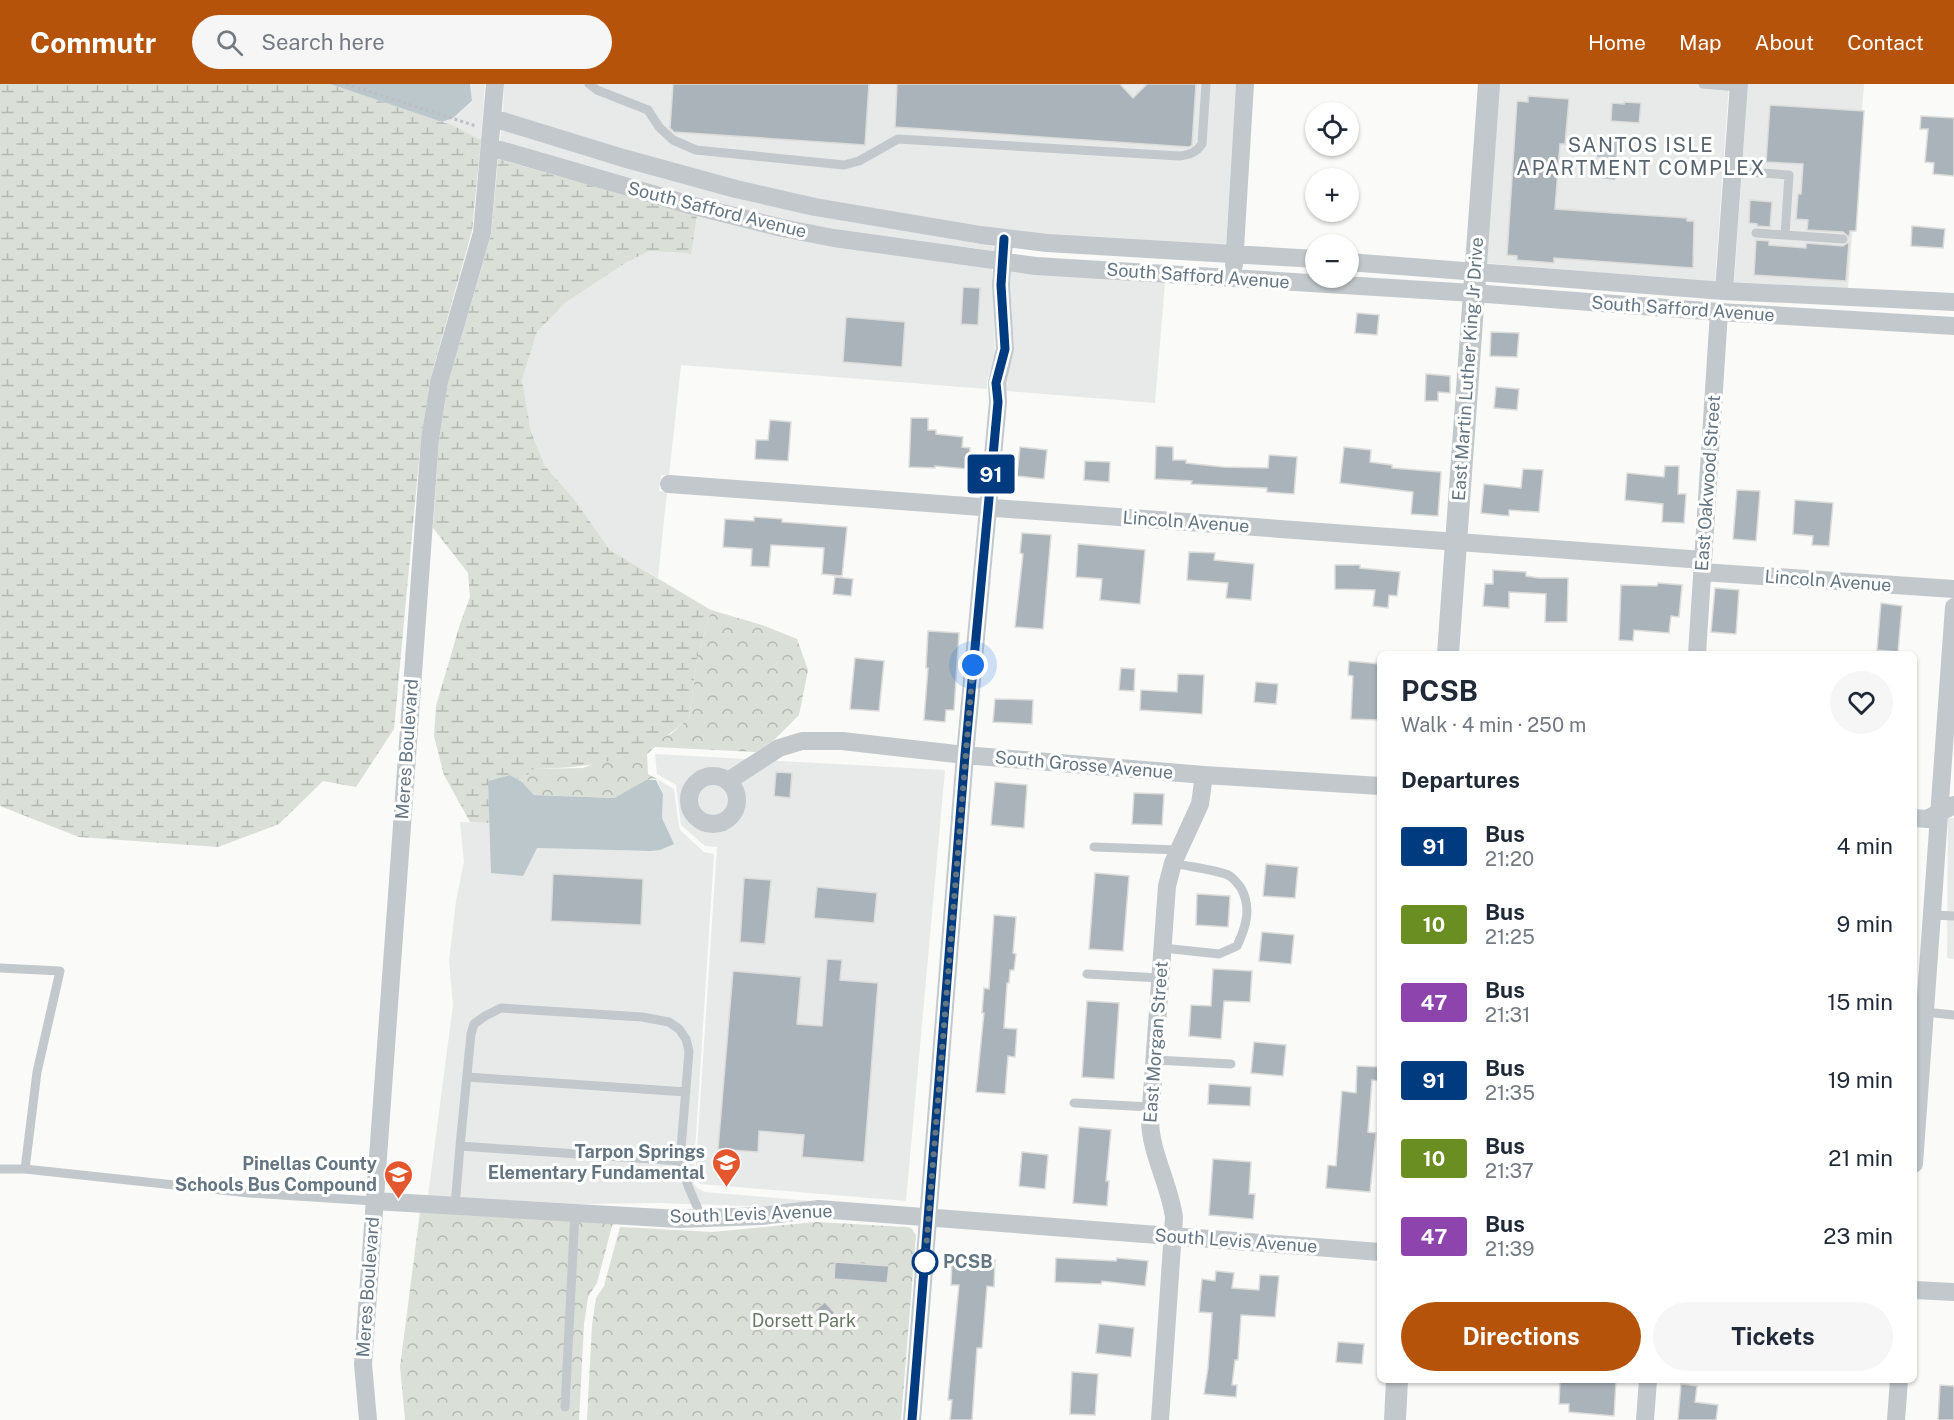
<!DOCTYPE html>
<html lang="en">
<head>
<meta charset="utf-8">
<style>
	:root { --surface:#fff; --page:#f6f6f7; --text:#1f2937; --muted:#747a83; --accent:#b45309 }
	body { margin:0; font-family:"Public Sans",sans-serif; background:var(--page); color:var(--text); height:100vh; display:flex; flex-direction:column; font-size:22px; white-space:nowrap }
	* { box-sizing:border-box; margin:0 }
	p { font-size:20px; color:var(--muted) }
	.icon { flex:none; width:33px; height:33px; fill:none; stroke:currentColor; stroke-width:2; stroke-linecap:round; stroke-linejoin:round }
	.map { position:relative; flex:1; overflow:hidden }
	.panel { position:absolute; left:1377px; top:567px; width:540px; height:732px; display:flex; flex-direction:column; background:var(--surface); border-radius:9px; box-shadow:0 2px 4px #0004 }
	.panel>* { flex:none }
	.badge { padding:0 12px; border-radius:4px; font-size:21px; line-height:39px }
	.tools { position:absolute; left:1305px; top:18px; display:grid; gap:12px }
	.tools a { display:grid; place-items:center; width:54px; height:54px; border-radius:50%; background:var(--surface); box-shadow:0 2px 4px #0004; font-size:30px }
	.you { position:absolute; width:30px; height:30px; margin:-15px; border:4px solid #fff; border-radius:50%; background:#1a73e8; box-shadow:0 0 0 9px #1a73e833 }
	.map>.badge { position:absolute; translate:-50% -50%; box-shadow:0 0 0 3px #fff }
	h2 { padding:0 24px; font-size:22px; line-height:54px }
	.round { display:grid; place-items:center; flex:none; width:63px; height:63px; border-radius:32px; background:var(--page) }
	.overview { display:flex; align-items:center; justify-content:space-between; height:102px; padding:0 24px }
	h1 { font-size:28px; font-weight:700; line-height:45px }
	.primary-button { display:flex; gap:12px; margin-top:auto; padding:12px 24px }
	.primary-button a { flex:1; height:69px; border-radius:36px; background:var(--accent); color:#fff; font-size:24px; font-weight:700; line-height:69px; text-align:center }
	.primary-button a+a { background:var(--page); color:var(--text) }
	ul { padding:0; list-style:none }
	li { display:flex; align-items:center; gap:18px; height:78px; padding:0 24px }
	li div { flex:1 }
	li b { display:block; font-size:22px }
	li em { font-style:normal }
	li .badge { min-width:66px; font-weight:700; text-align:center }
	header { display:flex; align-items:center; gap:36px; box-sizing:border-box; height:84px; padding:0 30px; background:var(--accent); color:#fff }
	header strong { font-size:28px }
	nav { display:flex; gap:33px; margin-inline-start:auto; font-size:21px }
	.search { width:420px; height:54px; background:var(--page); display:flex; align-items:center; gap:15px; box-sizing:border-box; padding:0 21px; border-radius:33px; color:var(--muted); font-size:22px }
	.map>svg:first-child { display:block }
	.built { fill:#e8e9e9 }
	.forest { fill:url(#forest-crowns) }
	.wetland { fill:url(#wetland-marsh) }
	.water { fill:#bbc7cb }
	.building { fill:#aab3b9; stroke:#dcdcda; stroke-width:1.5 }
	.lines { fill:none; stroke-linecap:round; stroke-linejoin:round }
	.path { stroke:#bbbfc2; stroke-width:3; stroke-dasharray:3 3; stroke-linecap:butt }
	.service { stroke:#c3c8cc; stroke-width:9 }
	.minor { stroke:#c3c8cc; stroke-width:18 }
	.tertiary { stroke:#c3c8cc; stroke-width:22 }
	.line-casing { stroke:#fff; stroke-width:14 }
	.line { stroke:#003b80; stroke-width:9 }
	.walk { stroke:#657683; stroke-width:6; stroke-dasharray:0 10.8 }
	.stop-dot { fill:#fff; stroke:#003b80; stroke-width:3 }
	.labels { text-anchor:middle; stroke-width:6; stroke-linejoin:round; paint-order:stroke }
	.street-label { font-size:18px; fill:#657683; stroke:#fff }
	.poi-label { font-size:18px; font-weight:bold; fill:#657683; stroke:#fff; text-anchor:end }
	.stop-label { font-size:18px; font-weight:bold; fill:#657683; stroke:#fff; text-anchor:start }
	.park-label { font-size:18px; fill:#687a64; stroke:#fff }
	.neighbourhood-label { font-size:20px; letter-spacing:1.5px; fill:#57646e; stroke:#fff }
</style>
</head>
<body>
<header>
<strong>Commutr</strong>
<div class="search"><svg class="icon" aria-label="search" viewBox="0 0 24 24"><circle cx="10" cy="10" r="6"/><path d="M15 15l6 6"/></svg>Search here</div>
<nav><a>Home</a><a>Map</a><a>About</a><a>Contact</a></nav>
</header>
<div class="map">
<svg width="1954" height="1336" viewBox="0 0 1954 1336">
	<defs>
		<pattern id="forest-crowns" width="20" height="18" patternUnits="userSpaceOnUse" patternTransform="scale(1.5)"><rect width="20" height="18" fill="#dadfd7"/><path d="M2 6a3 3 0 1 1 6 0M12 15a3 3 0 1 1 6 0" fill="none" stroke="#b4b9b4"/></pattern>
		<pattern id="wetland-marsh" width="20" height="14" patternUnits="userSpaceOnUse" patternTransform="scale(1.5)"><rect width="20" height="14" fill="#dadfd7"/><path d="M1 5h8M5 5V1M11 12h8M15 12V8" fill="none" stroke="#b4b9b4"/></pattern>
	</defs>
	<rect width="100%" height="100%" fill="#fafaf8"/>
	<path class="built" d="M470 0H485L481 56 442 38 453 34 472 18Z
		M504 0H1236L1226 161 1047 151 1005 146 817 115 738 97 626 67 503 28Z
		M1498 0H1729L1715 198 1485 179Z
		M1748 0H1864L1848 205 1734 199Z
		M501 45 813 131 993 162 994 167 835 145 784 136 692 114 500 58Z
		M697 132 992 184 995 272 987 297V305L681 281 669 392 661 391 659 407 667 408 658 494 610 466 574 415 545 382 531 348 522 296 537 248 565 219 627 178 649 167 686 169 691 171Z
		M1011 186 1165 199 1155 319 1006 307V300L1014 265 1010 201Z
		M655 670 945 686 906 1117 701 1100 695 1097 717 763 705 762 681 741 676 701 657 690Z
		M657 695 674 705 679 743 681 747 704 768 714 770 693 1098 697 1104 705 1108 822 1118 771 1123 659 1119 577 1120 428 1112 453 921 449 877 456 817 464 778 460 738 490 739 492 789 537 764 650 767 674 760 662 734 663 710Z
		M1948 734H1954V875L1947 874Z"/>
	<path class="forest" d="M711 526 762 541 797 555 808 586 799 631 772 658 756 668 655 663 647 670 648 690 657 695 646 696 614 714 534 711 522 698 533 685 583 684 671 650 689 634 697 575Z
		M420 1128 615 1139 612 1142 597 1199 588 1213 584 1240 579 1336H405L400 1283Z
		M816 1138 906 1143 911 1144 916 1151 901 1336H587L592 1241 596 1214 604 1202 620 1143 712 1148Z"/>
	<path class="wetland" d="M0 0H330L454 42 481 56 472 147 430 296 421 355 394 645 356 703 323 697 279 740 218 763 79 753 0 722Z
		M498 75 697 132 691 171 686 169 649 167 627 178 565 219 537 248 522 296 531 348 545 382 574 415 610 466 711 526 697 575 689 634C640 678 596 683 533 685L522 698 510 691 488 697 490 739 470 738 444 691 434 652 436 622 460 540 470 513 468 489 433 444 439 356 448 299 491 151Z"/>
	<path class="water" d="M330 0H470L472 17 453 34 442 38Z
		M1603 55 1618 56 1616 76 1621 77 1620 89 1616 90 1615 96 1601 94 1602 74 1597 73 1598 62 1602 59Z
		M510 691 522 698 534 711 614 714 646 696H656L663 710 662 734 674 760 660 766 650 767 537 764 523 792 491 789 488 697Z"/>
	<path class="building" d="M673 0H869L865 61 674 48 670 44Z
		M897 0H1120L1133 14 1147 0H1196L1192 61 1189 63 895 43Z
		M1528 12 1569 15 1565 60H1560L1555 125 1687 134V137H1694L1693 184 1554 174V179L1517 176V172L1507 171 1517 17 1528 18Z
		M1624 18 1641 19 1639 39 1611 37 1612 19 1624 20Z
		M1770 21 1864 27 1856 147H1850L1849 153 1843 148 1807 146 1808 136 1796 135 1798 110H1801L1803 80 1766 78Z
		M1921 32 1954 34V92L1933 90 1934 79 1925 78 1928 45H1920Z
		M1750 116 1772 118 1770 143 1757 142V140L1749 139Z
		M1912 142 1945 145 1943 164 1911 162Z
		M1756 156 1769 157V161L1806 164V159L1843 162 1849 158 1846 197 1754 191Z
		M963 203 980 204 978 241 961 240Z
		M1357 229 1379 231 1377 251 1355 249Z
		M846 233 905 238 902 283 843 278Z
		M1491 248 1519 249 1517 273 1490 272Z
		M1426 290 1450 292V309L1438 308V317H1425Z
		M1496 303 1519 305 1517 326 1494 324Z
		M911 334H928V346H936V350L963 353 962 363 970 364 968 385 935 382V384L909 383Z
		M770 336 791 338 788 377 755 375 756 356H768Z
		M1156 362 1173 363V376H1186V379L1223 383 1268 384 1269 371 1297 373 1294 410 1267 408V404L1191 400 1192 397 1155 395Z
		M1020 363 1047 366 1044 395 1017 392Z
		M1344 363 1371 366 1370 378 1392 381V384L1441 388 1438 432 1411 430 1413 408 1340 399Z
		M1085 377 1110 378 1109 398 1084 396Z
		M1665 382H1679L1678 410H1686L1684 439 1662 438 1663 420 1625 416 1627 389 1664 393Z
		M1523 385 1543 386 1539 428 1509 426V432L1481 429 1484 400 1521 404Z
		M1737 406 1760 407 1756 457 1733 455Z
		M1795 416 1833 419 1829 462 1812 461 1813 452 1793 450Z
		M754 433 782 435V438L847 443 842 492 822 490 824 464 771 461 769 483 751 482 752 465 723 463 725 435 754 437Z
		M1022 449 1051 451 1043 545 1015 543 1023 470 1020 469Z
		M1078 460 1145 466 1140 520 1100 516 1102 495 1076 493Z
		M1189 468 1215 469 1214 476 1254 480 1251 516 1226 514 1228 499 1187 496Z
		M1335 481H1360V484L1400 488 1397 512 1389 511 1388 524 1373 522 1375 506 1335 505Z
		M1493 486 1526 488V492L1539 494H1568L1567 538H1545L1546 510 1509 508V524L1483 522 1485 500H1493Z
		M835 493 853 495 851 512 833 510Z
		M1658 499 1682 501 1679 533 1671 532 1669 549 1634 546 1633 557 1619 556 1621 501 1657 502Z
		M1715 504 1739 506 1736 550 1711 548Z
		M1881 519 1902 522 1898 568 1877 566Z
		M928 547 959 549 954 626H946L945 638 924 636 928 584H926Z
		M855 574 884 577 879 627 850 625Z
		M1349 577 1380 580V636L1351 635 1353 592 1348 591Z
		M1121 584 1135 585 1134 607 1119 606Z
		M1178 590 1204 591 1202 630 1140 626 1141 606 1177 608Z
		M1256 598 1278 600 1276 620 1254 618Z
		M995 615 1033 616 1032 640 993 638Z
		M776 688 792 689 790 714 774 712Z
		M995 698 1027 701 1024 744 991 741Z
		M1134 709 1164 710 1162 741 1132 740Z
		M1266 780 1298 783 1295 814 1263 812Z
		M1095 789 1129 792 1123 867 1089 865Z
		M553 790 643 795 641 841 551 837Z
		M744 794 771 796 765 860 740 858Z
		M817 803 877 809 874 839 814 834Z
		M1197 810 1230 812 1228 843 1196 841Z
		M994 831 1016 833 1013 869 1016 870 1014 886H1010L1009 899H1007L1004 944 1017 945 1015 973 1008 972 1005 1010 976 1008 984 929H982L984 904 989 905Z
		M1262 848 1294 851 1291 880 1259 877Z
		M827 875 842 876 840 896 878 899 864 1078 802 1073 804 1051 759 1047 758 1068 718 1065 733 887 801 893 797 940 822 942Z
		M1213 885 1252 887 1250 918 1224 917 1221 955 1189 952 1191 921 1211 922Z
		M1087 917 1119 919 1114 995 1082 993Z
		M1254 958 1286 961 1283 992 1251 989Z
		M1357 982 1380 983V997L1372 996 1368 1048 1376 1049 1370 1108 1326 1104 1328 1081 1336 1082 1342 1007 1356 1009Z
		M1209 1000 1251 1003 1250 1022 1208 1020Z
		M1079 1043 1111 1046 1106 1097H1109L1107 1122 1073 1119Z
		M1022 1068 1048 1071 1045 1105 1019 1102Z
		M1213 1075 1251 1078 1249 1110H1255L1253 1135 1209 1131Z
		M952 1174 995 1176 994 1203 987 1202 982 1264H977L972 1336H950L952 1316H948L959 1201H951Z
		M1056 1174 1116 1177 1117 1174 1148 1177 1145 1202 1102 1197 1101 1200 1055 1198Z
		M835 1178 889 1182 887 1199 834 1195Z
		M1216 1187 1234 1189 1232 1204 1259 1206 1260 1191 1279 1192 1275 1233 1241 1231 1238 1276H1235L1232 1301H1237L1236 1313 1204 1310 1208 1284 1212 1229 1199 1228 1202 1195 1215 1197Z
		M825 1218 835 1229 825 1238 815 1226Z
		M1099 1240 1134 1244 1131 1273 1096 1269Z
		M1338 1258 1364 1260 1362 1280 1336 1278Z
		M1072 1288 1098 1290 1095 1331 1070 1330Z
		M1560 1296H1616L1614 1332 1569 1328V1320H1559Z
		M1681 1300 1697 1302 1695 1318 1718 1321 1716 1336H1678Z
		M1940 1301 1954 1302V1336H1938Z"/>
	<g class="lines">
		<path class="path" d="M346 0 476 42"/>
		<path class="service" d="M589 0 597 6 648 26 659 43 673 56 696 66 844 81 859 77 898 55 1179 72C1189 71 1196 69 1202 60L1206 0
			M1703 0 1739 3
			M1733 87 1789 91 1785 151 1843 155
			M1756 149 1785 151
			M1094 763 1179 766
			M1932 831 1954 832
			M1163 864 1219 870 1237 862C1246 843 1252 824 1241 804 1238 800 1233 793 1228 791 1213 785 1189 783 1173 779
			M0 884 60 887 37 988 25 1085
			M1087 890 1160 894
			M1925 928 1954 931
			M1155 976 1231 980
			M467 993 686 1008
			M1074 1019 1151 1023
			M460 1062 471 950 474 940 485 932 501 924 642 933 669 938 679 945 686 955 689 967 680 1077
			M0 1085H25L249 1109 374 1117
			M455 1122 460 1062 680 1077 688 1102 702 1134
			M565 1323 575 1128"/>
		<path class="minor" d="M493 34 623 74 736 105 815 123 981 151 1047 159 1316 175
			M490 63 690 121 782 144 834 154 1036 182 1473 209 1719 228 1954 242
			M1348 178 1724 207 1954 218
			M1234 181 1245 0
			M1724 207 1739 0
			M669 400 1703 476
			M1702 488 1954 505
			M1697 570 1719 228
			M689 716a24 24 0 1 1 48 0a24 24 0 1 1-48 0Z
			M728 697 779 664 802 657H842L965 671 1204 691 1380 702
			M1914 734 1927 735 1954 721
			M1914 1080 1954 523
			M374 1117 679 1135 761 1132 819 1125 1380 1168
			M1914 1206 1954 1208
			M368 1336 363 1280 430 355 439 298 482 149 495 0
			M912 1336 965 671 998 318 997 299 1005 265 1001 201 1004 155
			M1160 1336 1174 1133C1169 1099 1151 1070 1150 1037L1167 802 1173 779 1200 720 1204 691
			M1645 1336 1648 1296
			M1896 1336 1899 1296"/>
		<path class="tertiary" d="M1448 570 1489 0
			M1395 1336 1397 1296"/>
	</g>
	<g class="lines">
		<defs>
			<path id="line" d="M912 1336 965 671 998 318 996 299 1005 265 1001 201 1004 155"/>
		</defs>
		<use href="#line" class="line-casing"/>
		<use href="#line" class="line"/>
		<path class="walk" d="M925 1178 973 581"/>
	</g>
	<defs>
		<symbol id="school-pin" viewBox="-11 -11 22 30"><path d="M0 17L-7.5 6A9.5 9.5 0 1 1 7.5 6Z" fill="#e4572e" stroke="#fff"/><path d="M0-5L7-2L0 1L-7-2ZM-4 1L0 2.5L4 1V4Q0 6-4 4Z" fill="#fff"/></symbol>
	</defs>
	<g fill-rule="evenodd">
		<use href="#school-pin" x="710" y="1062" width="33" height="45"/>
		<use href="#school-pin" x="382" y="1074" width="33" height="45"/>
	</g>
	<circle class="stop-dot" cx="925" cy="1178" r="12"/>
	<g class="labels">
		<g class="street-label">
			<text transform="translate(717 126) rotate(14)" y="6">South Safford Avenue</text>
			<text transform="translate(1198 192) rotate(4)" y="6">South Safford Avenue</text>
			<text transform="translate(1683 225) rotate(4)" y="6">South Safford Avenue</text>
			<text transform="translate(1468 285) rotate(-86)" y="6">East Martin Luther King Jr Drive</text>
			<text transform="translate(1708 399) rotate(-86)" y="6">East Oakwood Street</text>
			<text transform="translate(1186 438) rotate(4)" y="6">Lincoln Avenue</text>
			<text transform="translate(1828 497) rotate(4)" y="6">Lincoln Avenue</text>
			<text transform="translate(407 665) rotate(-86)" y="6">Meres Boulevard</text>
			<text transform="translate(1084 681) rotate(5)" y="6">South Grosse Avenue</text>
			<text transform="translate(1156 958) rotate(-86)" y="6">East Morgan Street</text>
			<text transform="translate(751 1130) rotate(-2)" y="6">South Levis Avenue</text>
			<text transform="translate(1236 1157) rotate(4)" y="6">South Levis Avenue</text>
			<text transform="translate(368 1203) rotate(-86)" y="6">Meres Boulevard</text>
		</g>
		<g class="poi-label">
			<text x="705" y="1074">Tarpon Springs<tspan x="705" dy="21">Elementary Fundamental</tspan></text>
			<text x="377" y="1086">Pinellas County<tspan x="377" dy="21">Schools Bus Compound</tspan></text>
		</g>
		<g class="stop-label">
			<text x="943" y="1184">PCSB</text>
		</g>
		<g class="park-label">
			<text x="804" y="1243">Dorsett Park</text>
		</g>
		<g class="neighbourhood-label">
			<text x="1641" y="68">SANTOS ISLE<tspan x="1641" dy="23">APARTMENT COMPLEX</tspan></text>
		</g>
	</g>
</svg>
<div class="tools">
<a><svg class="icon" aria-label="locate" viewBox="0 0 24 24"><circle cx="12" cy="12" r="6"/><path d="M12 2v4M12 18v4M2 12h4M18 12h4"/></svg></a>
<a>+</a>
<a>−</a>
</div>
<div class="you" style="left:973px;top:581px"></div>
<b class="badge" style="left:991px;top:390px;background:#003b80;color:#fff">91</b>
<section class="panel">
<div class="overview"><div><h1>PCSB</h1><p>Walk · 4 min · 250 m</p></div><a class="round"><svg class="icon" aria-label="heart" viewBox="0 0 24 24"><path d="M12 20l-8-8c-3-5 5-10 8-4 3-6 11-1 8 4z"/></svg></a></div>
<h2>Departures</h2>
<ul>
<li><span class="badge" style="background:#003b80;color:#fff">91</span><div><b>Bus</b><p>21:20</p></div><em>4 min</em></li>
<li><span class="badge" style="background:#6b8e23;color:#fff">10</span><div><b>Bus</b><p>21:25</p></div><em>9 min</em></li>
<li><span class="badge" style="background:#8e44ad;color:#fff">47</span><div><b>Bus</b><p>21:31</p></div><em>15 min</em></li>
<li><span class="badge" style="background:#003b80;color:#fff">91</span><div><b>Bus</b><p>21:35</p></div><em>19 min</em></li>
<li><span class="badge" style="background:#6b8e23;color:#fff">10</span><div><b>Bus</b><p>21:37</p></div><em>21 min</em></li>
<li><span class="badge" style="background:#8e44ad;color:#fff">47</span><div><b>Bus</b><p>21:39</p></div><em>23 min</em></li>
</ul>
<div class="primary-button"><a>Directions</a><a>Tickets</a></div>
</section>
</div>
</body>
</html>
